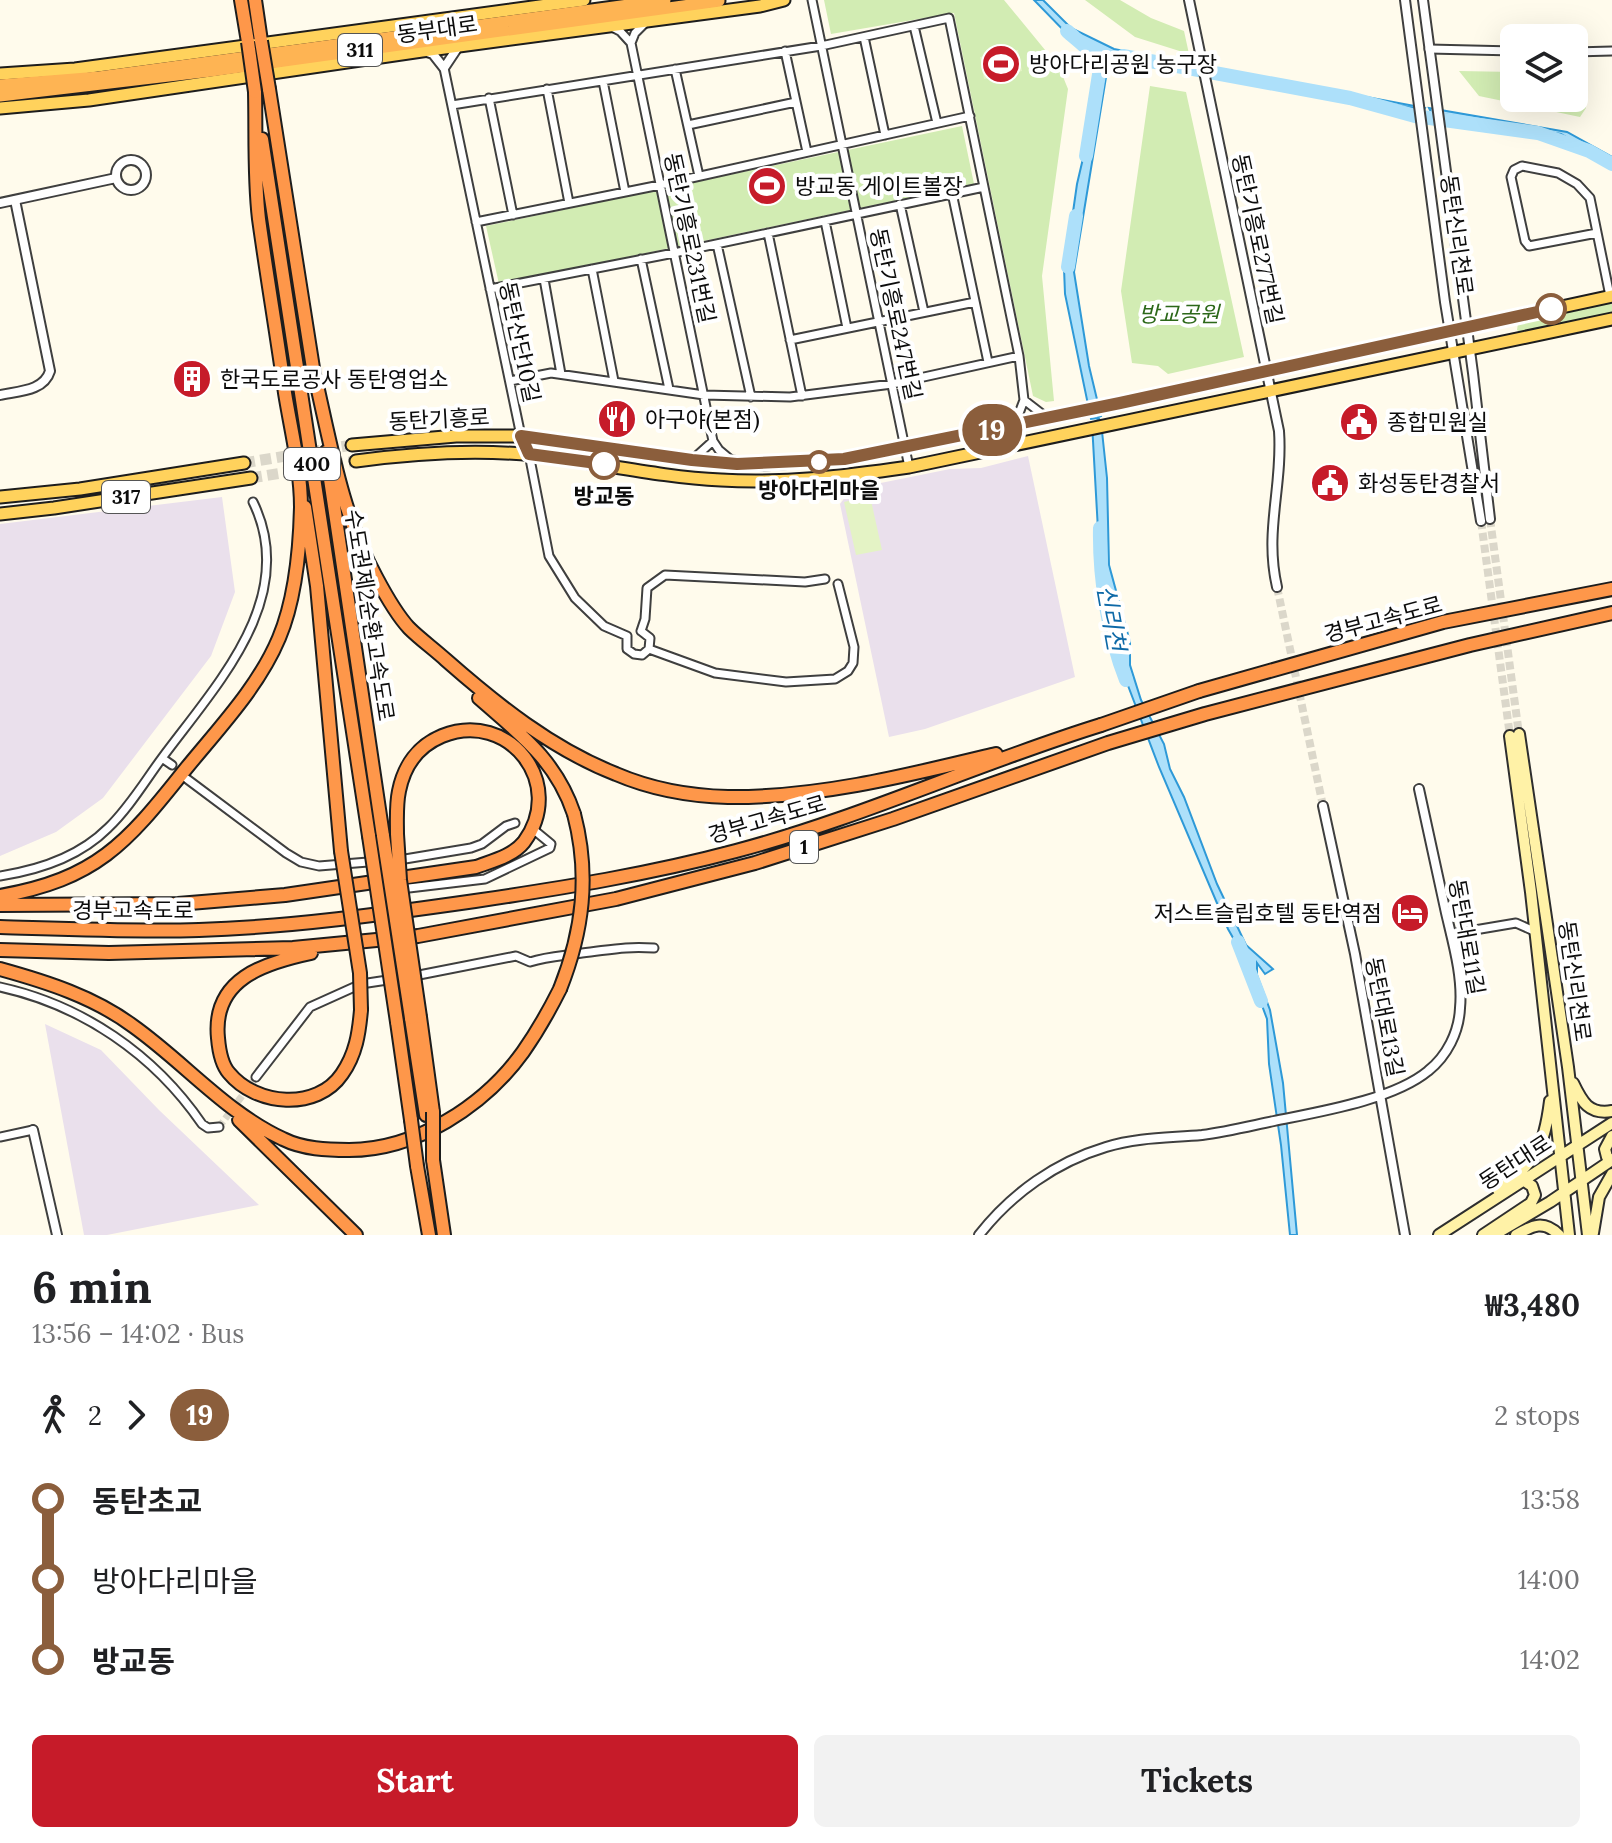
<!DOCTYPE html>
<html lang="en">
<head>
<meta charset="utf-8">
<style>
	:root { --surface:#fff; --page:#f2f2f2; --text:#202124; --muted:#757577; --accent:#c61b29 }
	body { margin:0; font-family:Lora,"Noto Sans KR",serif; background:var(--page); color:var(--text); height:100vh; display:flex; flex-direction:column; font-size:30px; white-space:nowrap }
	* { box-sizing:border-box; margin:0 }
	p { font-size:26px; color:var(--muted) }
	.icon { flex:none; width:44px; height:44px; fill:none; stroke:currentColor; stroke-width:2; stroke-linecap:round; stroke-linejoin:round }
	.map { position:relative; height:1235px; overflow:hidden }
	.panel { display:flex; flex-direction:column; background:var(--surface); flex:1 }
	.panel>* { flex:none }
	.badge { padding:0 16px; border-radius:26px; font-size:28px; line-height:52px }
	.tools { position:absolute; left:1500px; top:24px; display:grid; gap:16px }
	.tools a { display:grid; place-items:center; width:88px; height:88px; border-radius:12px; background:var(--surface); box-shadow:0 8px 32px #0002; font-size:40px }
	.map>.badge { position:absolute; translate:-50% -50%; box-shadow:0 0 0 4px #fff }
	.legs { display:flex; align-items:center; gap:12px; height:88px; padding:0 32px; font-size:26px }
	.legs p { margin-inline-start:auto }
	.overview { display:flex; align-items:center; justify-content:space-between; height:136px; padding:0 32px }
	h1 { font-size:44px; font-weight:800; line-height:60px }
	.cta { display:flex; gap:16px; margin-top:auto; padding:16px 32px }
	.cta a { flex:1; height:92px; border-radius:12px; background:var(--accent); color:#fff; font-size:32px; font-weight:800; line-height:92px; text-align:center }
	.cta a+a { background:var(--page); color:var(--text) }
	ul { padding:0 32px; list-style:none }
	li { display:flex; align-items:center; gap:28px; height:80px; font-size:30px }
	li i { display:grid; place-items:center; width:12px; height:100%; margin:0 10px; background:currentColor }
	li i::after { content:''; width:20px; height:20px; margin:-10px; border:6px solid; border-radius:50%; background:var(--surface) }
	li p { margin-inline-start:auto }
	li:first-child i { background:linear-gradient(#0000 50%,currentColor 0) }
	li:last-child i { background:linear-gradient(currentColor 50%,#0000 0) }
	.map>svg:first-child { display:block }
	.industrial { fill:#eae0ec }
	.green { fill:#d2ecb3 }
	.pitch { fill:#e4f3c5 }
	.water { fill:#ade0fa; stroke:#2e99d7; stroke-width:2 }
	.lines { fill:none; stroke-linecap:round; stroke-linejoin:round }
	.river { stroke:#ade0fa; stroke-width:14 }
	.minor-tunnel { stroke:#dbd7ca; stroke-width:7; stroke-dasharray:7 3.5; stroke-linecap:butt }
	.tertiary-tunnel { stroke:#dbd7ca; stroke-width:8; stroke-dasharray:8 4; stroke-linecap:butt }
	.primary-tunnel { stroke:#dbd7ca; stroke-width:11; stroke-dasharray:11 5.5; stroke-linecap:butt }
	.minor-casing { stroke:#3f3f3f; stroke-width:11 }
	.tertiary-casing { stroke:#3f3f3f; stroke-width:12 }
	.secondary-casing { stroke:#2e2e2e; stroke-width:14 }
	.primary-casing { stroke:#1d1d1d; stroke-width:15 }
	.trunk-casing { stroke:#1d1d1d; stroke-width:15 }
	.motorway-casing { stroke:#1d1d1d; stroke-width:16 }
	.minor { stroke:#fff; stroke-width:7 }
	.tertiary { stroke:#fff; stroke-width:8 }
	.secondary { stroke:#fff2a7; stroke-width:10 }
	.primary { stroke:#ffd25c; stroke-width:11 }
	.trunk { stroke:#feb453; stroke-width:11 }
	.motorway { stroke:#fe974a; stroke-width:12 }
	.motorway-bridge-casing { stroke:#1d1d1d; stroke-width:16; stroke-linecap:butt }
	.motorway-bridge { stroke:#fe974a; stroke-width:12 }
	.line-1-casing { stroke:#fff; stroke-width:18 }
	.line-1 { stroke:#8b5e3c; stroke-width:12 }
	.stop-1-dot { fill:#fff; stroke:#8b5e3c; stroke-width:4 }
	.labels { text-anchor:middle; stroke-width:8; stroke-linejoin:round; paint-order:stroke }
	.shield { fill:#fff; stroke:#555; stroke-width:2 }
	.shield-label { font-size:20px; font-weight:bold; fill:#0c0c0c }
	.street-label { font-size:22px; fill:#0c0c0c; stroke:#fff }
	.poi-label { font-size:22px; fill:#0c0c0c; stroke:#fff; text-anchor:start }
	.park-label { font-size:22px; font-style:italic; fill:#2c6819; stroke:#fff }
	.stop-label { font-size:22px; font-weight:bold; fill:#0c0c0c; stroke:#fff }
	.water-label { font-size:24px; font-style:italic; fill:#0d69a7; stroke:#fff }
</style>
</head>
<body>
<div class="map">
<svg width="1612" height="1235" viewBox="0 0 1612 1235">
	<rect width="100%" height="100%" fill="#fffbec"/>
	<path class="industrial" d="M1028 456 1075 677 925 729 889 737 840 504 851 489 950 469 981 468Z
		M222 497 235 592 211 656 103 798 56 832 0 856V524Z
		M45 1024 101 1050 159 1110 259 1205 107 1235H84Z"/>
	<path class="green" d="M824 0H1004L1059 67 1068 89 1042 276 1054 401 1046 402 1033 396 954 13 831 34Z
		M1085 0H1120L1151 18 1184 31 1189 54 1135 37Z
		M1459 71 1514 72V98H1574V72L1582 73 1580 95 1586 108 1580 117 1479 96Z
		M1150 86 1186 92 1244 357 1168 374 1158 366 1132 363 1121 291Z
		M962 126 974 184 499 284 486 226Z
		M1612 300V313L1520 332 1517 330 1518 323Z"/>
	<path class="pitch" d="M1018 50 1022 71 984 79 980 57Z
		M870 496 882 550 856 555 844 502Z"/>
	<path class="water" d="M1034 0H1043L1071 28 1114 49 1199 66 1119 56 1109 59 1074 272 1089 366 1101 416 1098 417 1101 422 1107 478 1109 565 1130 642V665L1141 700 1164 744 1170 769 1184 797 1217 884 1246 945 1273 969 1265 974 1257 963V975L1270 1010 1283 1083 1297 1235H1290L1281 1145 1269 1064 1267 1019 1244 957 1228 929 1159 767 1119 662 1112 636 1099 548 1092 423 1098 420V418L1091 419 1065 294 1064 268 1068 261 1073 234 1071 226 1077 184 1092 120 1100 102 1103 57 1069 36Z
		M1208 67 1425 108 1424 110 1209 71Z
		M1429 108 1567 132 1612 157V165L1561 134 1431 112Z"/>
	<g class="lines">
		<path class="river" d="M1067 31C1079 42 1095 52 1100 68L1086 156
			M1123 56 1350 98 1415 116 1538 133 1589 151 1612 164
			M1068 267 1076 216
			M1100 528C1099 578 1108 634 1126 680
			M1238 942 1261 1001"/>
		<path class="minor-tunnel" d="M219 1127 256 1077"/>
		<path class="tertiary-tunnel" d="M1490 519 1519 734
			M1481 521 1510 736
			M1277 587 1323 806"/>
		<path class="primary-tunnel" d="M244 463 352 445
			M251 478 356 461"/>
		<defs>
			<path id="minor" d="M812 0 909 467
				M914 26 937 123
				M612 27 620 31 631 43 635 33 645 23
				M864 37 885 135
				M631 43 713 441
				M1429 49 1514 51
				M785 51 807 152
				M1574 52 1612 51
				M444 68 521 436 529 454 549 556 575 598 604 626 627 636
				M675 69 699 176
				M603 81 625 192
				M547 89 569 203
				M489 98 513 215
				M452 105 821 46 949 18 1019 356 1024 400
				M688 125 796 102
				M952 193 988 362
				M900 204 924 312
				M825 221 847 328
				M476 222 660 185 970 116
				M768 233 802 396
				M1597 233 1529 246 1525 241 1511 177 1514 170 1522 166 1558 173 1577 184 1590 198 1610 296
				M717 244 751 397
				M641 259 669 389
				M592 269 614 381
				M544 279 561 374
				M490 289 674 253 984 187
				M790 340 975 302
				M510 381 551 373 704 395 790 397 892 384 1019 356
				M1011 423 1018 416 1024 400 1046 417
				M692 460 713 441 719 450 731 460
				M641 631 645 619 647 588 665 575 805 582 825 579
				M641 631 650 638 649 649
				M627 636V649L634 654 642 655 649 649
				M649 649 715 673 786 682 835 679 848 671 853 663 854 647 838 584
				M162 758C216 685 300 598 253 502
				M187 779 286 853 301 862 319 866 405 859 471 848 482 844 506 826 515 823
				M0 876C39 870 80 856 108 828 129 808 145 781 162 758L172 765
				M409 888 485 879 550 848 551 844 534 830
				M1451 934 1516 923 1534 931
				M414 976 516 956 530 962C548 956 563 956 582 953 610 950 624 946 654 948
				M0 987C82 1005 154 1054 202 1124L208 1128 219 1127
				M256 1077 310 1007 361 984 394 979
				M0 1137 33 1130"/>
			<path id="tertiary" d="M1189 0 1279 431C1283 486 1264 531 1277 587
				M1405 0 1445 302 1481 521
				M1423 0 1473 373 1490 519
				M427 52 433 54 444 68 458 47
				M116 175a15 15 0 1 1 30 0a15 15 0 1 1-30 0Z
				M0 203 116 178
				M0 395C19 391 44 391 50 371L15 200
				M1323 806 1355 954 1405 1235
				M33 1130 57 1235
				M979 1235C1012 1193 1056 1162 1106 1147 1138 1137 1170 1138 1202 1135 1226 1132 1250 1126 1274 1121 1318 1112 1393 1100 1428 1071 1447 1056 1459 1032 1460 1008 1463 977 1453 943 1446 913 1437 872 1428 830 1419 789"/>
			<path id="secondary" d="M1519 734 1568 1067 1588 1235
				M1510 736 1531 892 1569 1235
				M1573 1083C1582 1102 1589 1115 1612 1111
				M1612 1160 1607 1157 1605 1149 1612 1136
				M1498 1190C1536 1161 1544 1149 1550 1101
				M1593 1233 1599 1197 1612 1174
				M1439 1235 1612 1123
				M1483 1235 1531 1203 1535 1195 1532 1186 1523 1180
				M1494 1235 1550 1202 1612 1160
				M1516 1235C1533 1225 1544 1220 1559 1235"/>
			<path id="primary" d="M0 74 75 69 584 0
				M0 108 89 100 422 51 760 6 784 0
				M352 445 456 436H521L692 460 763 464 844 459 1120 403 1612 296
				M356 461C415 453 474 449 533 455 596 462 658 477 721 480 785 484 846 476 909 467L1612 319
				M0 497 80 489 244 463
				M0 514 54 508 251 478"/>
			<path id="trunk" d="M0 85 99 77 665 0
				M0 96 211 71 719 1"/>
			<path id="motorway" d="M241 0 248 42
				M255 0 261 41
				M269 89 316 387
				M262 139 369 836
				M316 381C331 447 343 517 376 577 385 594 396 614 409 628 420 639 434 649 446 660 496 704 552 749 616 774 651 789 690 796 728 797 818 798 909 775 996 754
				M326 452 383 836
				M305 507 317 586 341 851
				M1199 691 1443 622 1612 589
				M479 698C520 734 556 760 574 814
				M0 896C96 879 126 844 184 771 218 729 258 688 279 638 295 600 300 549 301 507 301 470 291 430 285 393 277 335 267 277 259 219 254 177 256 134 255 92
				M0 905 178 904 285 895 476 867C492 861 513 856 524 842 567 784 509 709 442 736 418 746 404 766 399 791 396 805 397 820 397 834
				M0 927C66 929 133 932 199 930 291 927 384 914 475 901 563 888 650 874 736 851 861 818 978 763 1101 725
				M0 950 109 953 293 948 418 936 616 899 755 863 893 819 1108 743 1205 714 1470 645 1612 613
				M311 953C264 963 212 979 218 1038 219 1050 221 1064 229 1073 256 1106 317 1111 342 1074 356 1054 359 1033 361 1010
				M0 969C47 982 94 997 133 1026 185 1063 225 1112 283 1139 303 1149 327 1150 349 1150 416 1150 484 1106 523 1052 537 1032 549 1011 560 989
				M420 1017 433 1112
				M411 1018 426 1115
				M397 1022 411 1120
				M239 1120 356 1235
				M433 1160 444 1235
				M417 1166 429 1235"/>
		</defs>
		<use href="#minor" class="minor-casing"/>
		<use href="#tertiary" class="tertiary-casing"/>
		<use href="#secondary" class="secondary-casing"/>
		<use href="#primary" class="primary-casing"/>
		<use href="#trunk" class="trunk-casing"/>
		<use href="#motorway" class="motorway-casing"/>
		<use href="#minor" class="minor"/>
		<use href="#tertiary" class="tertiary"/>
		<use href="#secondary" class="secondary"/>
		<use href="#primary" class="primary"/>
		<use href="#trunk" class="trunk"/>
		<use href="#motorway" class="motorway"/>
		<defs>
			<path id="motorway-bridge" d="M261 41 269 89
				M248 42 255 92
				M1101 725 1199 691
				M397 834 400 880 420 1017
				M369 836 397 1022
				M383 836 411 1018
				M341 851 360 973 361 1010
				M560 989C583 931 590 875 574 814
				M433 1112V1160
				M411 1120 417 1166"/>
		</defs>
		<use href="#motorway-bridge" class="motorway-bridge-casing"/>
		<use href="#motorway-bridge" class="motorway-bridge"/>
	</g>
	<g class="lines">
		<defs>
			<path id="line-1" d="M604 464 529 454 521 436 692 460 737 464 844 459 1120 403 1551 309"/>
		</defs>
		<use href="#line-1" class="line-1-casing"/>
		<use href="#line-1" class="line-1"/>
	</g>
	<defs>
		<symbol id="stadium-disc" viewBox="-11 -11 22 22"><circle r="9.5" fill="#c61b29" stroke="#fff"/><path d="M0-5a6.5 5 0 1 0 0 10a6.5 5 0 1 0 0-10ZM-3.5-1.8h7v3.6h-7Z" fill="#fff"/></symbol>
		<symbol id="building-disc" viewBox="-11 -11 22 22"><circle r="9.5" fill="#c61b29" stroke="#fff"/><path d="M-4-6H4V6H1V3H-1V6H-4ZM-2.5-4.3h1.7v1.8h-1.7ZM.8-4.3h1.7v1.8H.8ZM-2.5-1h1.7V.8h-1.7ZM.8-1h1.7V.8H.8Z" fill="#fff"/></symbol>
		<symbol id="restaurant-disc" viewBox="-11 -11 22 22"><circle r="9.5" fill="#c61b29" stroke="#fff"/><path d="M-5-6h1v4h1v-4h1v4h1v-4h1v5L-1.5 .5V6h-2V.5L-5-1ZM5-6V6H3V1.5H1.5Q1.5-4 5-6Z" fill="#fff"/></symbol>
		<symbol id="civic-disc" viewBox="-11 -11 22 22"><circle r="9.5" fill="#c61b29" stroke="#fff"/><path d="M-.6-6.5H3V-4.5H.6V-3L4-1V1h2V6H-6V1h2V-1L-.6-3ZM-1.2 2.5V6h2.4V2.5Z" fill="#fff"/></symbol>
		<symbol id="hotel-disc" viewBox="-11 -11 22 22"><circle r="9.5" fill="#c61b29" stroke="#fff"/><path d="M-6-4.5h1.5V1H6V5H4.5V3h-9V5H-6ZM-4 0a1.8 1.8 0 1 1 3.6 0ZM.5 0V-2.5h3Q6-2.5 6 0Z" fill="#fff"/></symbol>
	</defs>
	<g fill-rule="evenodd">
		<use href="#stadium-disc" x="979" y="42" width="44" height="44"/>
		<use href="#stadium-disc" x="745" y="164" width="44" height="44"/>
		<use href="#building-disc" x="170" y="357" width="44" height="44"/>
		<use href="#restaurant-disc" x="595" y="397" width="44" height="44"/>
		<use href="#civic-disc" x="1337" y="400" width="44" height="44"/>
		<use href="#civic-disc" x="1308" y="461" width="44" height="44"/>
		<use href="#hotel-disc" x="1388" y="891" width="44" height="44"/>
	</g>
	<g class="stop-1-dot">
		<circle cx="1551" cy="309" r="14"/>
		<circle cx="819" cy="462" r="10"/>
		<circle cx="604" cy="464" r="14"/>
	</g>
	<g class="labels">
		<g class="shield">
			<rect x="338" y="34" width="44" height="32" rx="6"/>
			<rect x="284" y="448" width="56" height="32" rx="6"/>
			<rect x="102" y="481" width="48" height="32" rx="6"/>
			<rect x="790" y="831" width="28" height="32" rx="6"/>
		</g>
		<g class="shield-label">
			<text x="360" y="57">311</text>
			<text x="312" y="471">400</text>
			<text x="126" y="504">317</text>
			<text x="804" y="854">1</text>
		</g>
		<g class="street-label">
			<text transform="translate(437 29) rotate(-8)" y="8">동부대로</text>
			<text transform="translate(1457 235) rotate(82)" y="8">동탄신리천로</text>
			<text transform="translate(690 238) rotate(78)" y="8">동탄기흥로231번길</text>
			<text transform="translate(1258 239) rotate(78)" y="8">동탄기흥로277번길</text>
			<text transform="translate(896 314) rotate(78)" y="8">동탄기흥로247번길</text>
			<text transform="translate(520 342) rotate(78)" y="8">동탄산단10길</text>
			<text transform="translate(439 419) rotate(-3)" y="8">동탄기흥로</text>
			<text transform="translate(370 615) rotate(81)" y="8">수도권제2순환고속도로</text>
			<text transform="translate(1383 619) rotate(-15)" y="8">경부고속도로</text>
			<text transform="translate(767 819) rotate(-16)" y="8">경부고속도로</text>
			<text x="133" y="918">경부고속도로</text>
			<text transform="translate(1467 937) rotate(80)" y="8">동탄대로11길</text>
			<text transform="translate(1575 981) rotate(82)" y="8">동탄신리천로</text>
			<text transform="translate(1385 1017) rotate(79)" y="8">동탄대로13길</text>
			<text transform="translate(1515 1162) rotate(-33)" y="8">동탄대로</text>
		</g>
		<g class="poi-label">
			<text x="1029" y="72">방아다리공원 농구장</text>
			<text x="795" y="194">방교동 게이트볼장</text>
			<text x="220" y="387">한국도로공사 동탄영업소</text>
			<text x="645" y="427">아구야(본점)</text>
			<text x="1387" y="430">종합민원실</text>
			<text x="1358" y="491">화성동탄경찰서</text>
			<text x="1382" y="921" text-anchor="end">저스트슬립호텔 동탄역점</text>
		</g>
		<g class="park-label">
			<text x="1179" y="322">방교공원</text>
		</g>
		<g class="stop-label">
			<text x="819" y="498">방아다리마을</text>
			<text x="604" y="504">방교동</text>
		</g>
		<g class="water-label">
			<text transform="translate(1111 618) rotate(80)" y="8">신리천</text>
		</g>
	</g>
</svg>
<div class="tools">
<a><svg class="icon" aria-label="layers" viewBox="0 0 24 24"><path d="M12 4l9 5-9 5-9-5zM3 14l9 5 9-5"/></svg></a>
</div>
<b class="badge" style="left:992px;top:430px;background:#8b5e3c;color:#fff">19</b>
</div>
<section class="panel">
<div class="overview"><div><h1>6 min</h1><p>13:56 – 14:02 · Bus</p></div><b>₩3,480</b></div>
<div class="legs"><svg class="icon" aria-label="walk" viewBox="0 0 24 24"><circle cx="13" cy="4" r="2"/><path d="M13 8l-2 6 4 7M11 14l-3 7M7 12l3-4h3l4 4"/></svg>2<svg class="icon" aria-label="forward" viewBox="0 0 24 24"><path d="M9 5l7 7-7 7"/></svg><b class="badge" style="background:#8b5e3c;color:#fff">19</b><p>2 stops</p></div>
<ul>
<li><i style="color:#8b5e3c"></i><b>동탄초교</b><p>13:58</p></li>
<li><i style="color:#8b5e3c"></i><span>방아다리마을</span><p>14:00</p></li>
<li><i style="color:#8b5e3c"></i><b>방교동</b><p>14:02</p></li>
</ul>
<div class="cta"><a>Start</a><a>Tickets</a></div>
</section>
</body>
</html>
